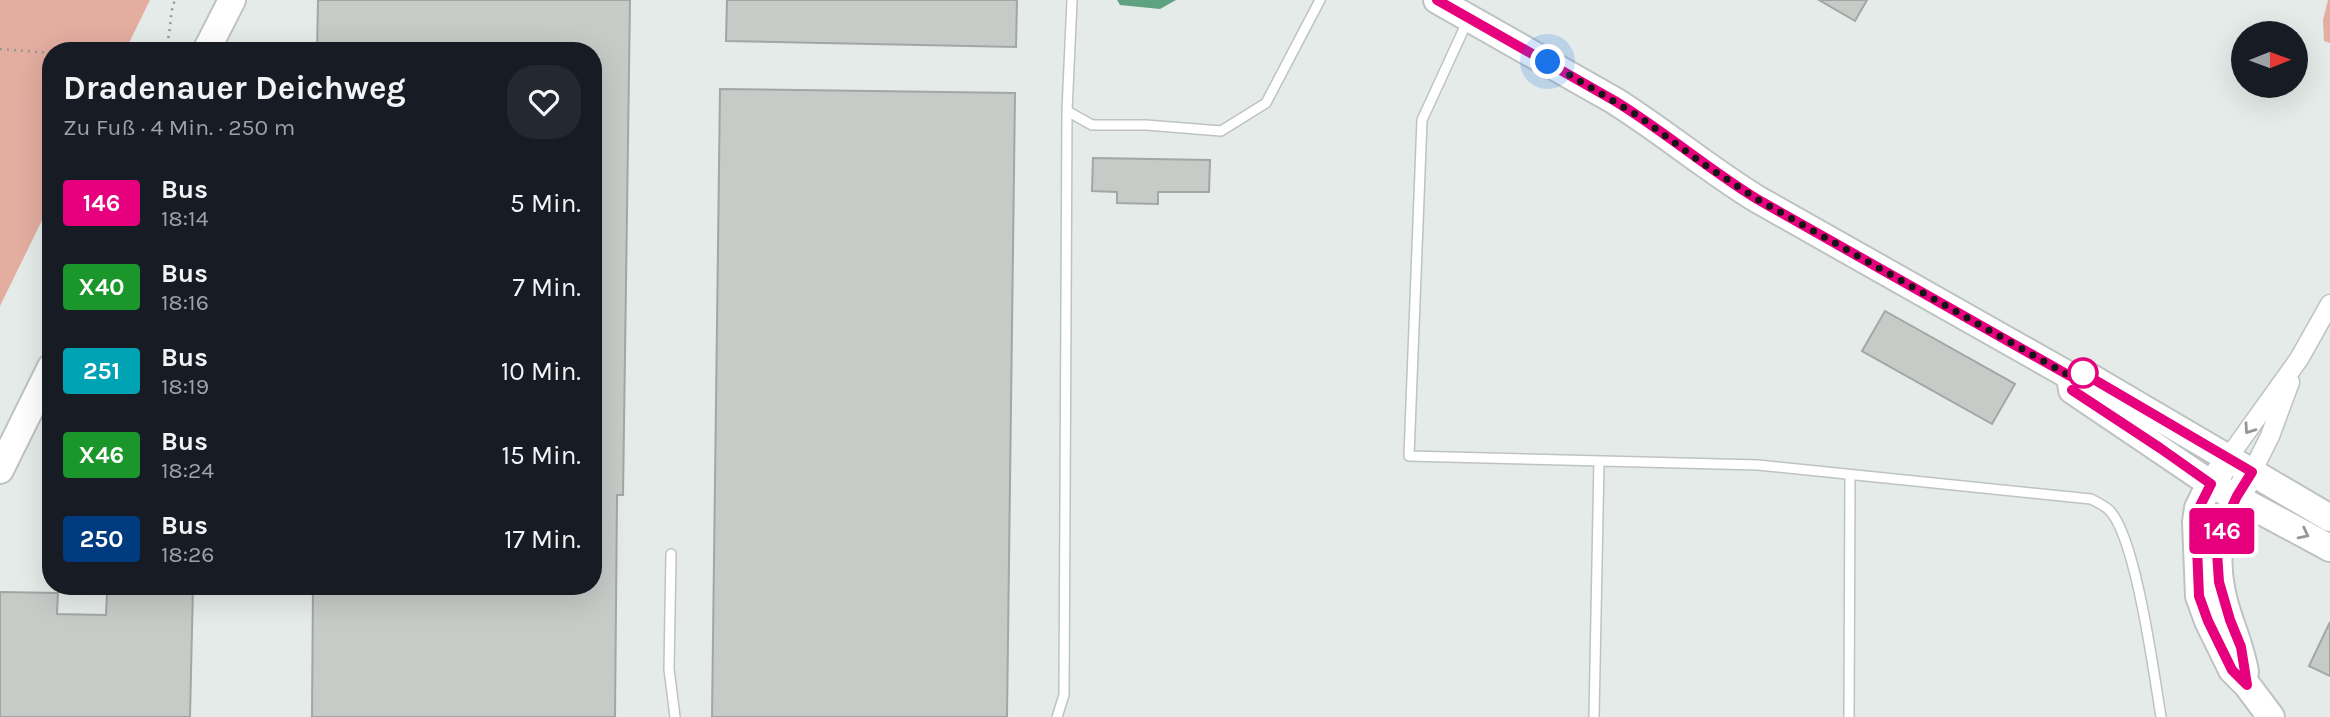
<!DOCTYPE html>
<html lang="de">
<head>
<meta charset="utf-8">
<style>
	:root { --surface:#171b24; --page:#242831; --text:#f1f3f6; --muted:#9ea1a6 }
	body { margin:0; font-family:Karla,sans-serif; background:var(--page); color:var(--text); height:100vh; display:flex; flex-direction:column; font-size:26px; white-space:nowrap }
	* { box-sizing:border-box; margin:0 }
	p { font-size:23px; color:var(--muted) }
	.icon { flex:none; width:38px; height:38px; fill:none; stroke:currentColor; stroke-width:2; stroke-linecap:round; stroke-linejoin:round }
	.map { position:relative; flex:1; overflow:hidden }
	.details { position:absolute; left:42px; top:42px; width:560px; height:553px; display:flex; flex-direction:column; background:var(--surface); border-radius:28px; box-shadow:0 7px 28px #0002 }
	.details>* { flex:none }
	.badge { padding:0 14px; border-radius:5px; font-size:24px; line-height:46px }
	.needle { width:46px; rotate:89deg }
	.fabs { position:absolute; left:2231px; top:21px; display:grid; gap:14px }
	.fabs a { display:grid; place-items:center; width:77px; height:77px; border-radius:50%; background:var(--surface); box-shadow:0 7px 28px #0002; font-size:35px }
	.you { position:absolute; width:35px; height:35px; margin:-18px; border:5px solid #fff; border-radius:50%; background:#1a73e8; box-shadow:0 0 0 10px #1a73e833 }
	.map>.badge { position:absolute; translate:-50% -50%; box-shadow:0 0 0 4px #fff }
	.round { display:grid; place-items:center; flex:none; width:74px; height:74px; border-radius:28px; background:var(--page) }
	.summary { display:flex; align-items:center; justify-content:space-between; height:119px; padding:0 21px }
	h1 { font-size:33px; font-weight:700; line-height:52px }
	ul { padding:0; list-style:none }
	li { display:flex; align-items:center; gap:21px; height:84px; padding:0 21px }
	li div { flex:1 }
	li b { display:block; font-size:26px }
	li em { font-style:normal }
	li .badge { min-width:77px; font-weight:700; text-align:center }
	.map>svg:first-child { display:block }
	.green { fill:#e3ada0 }
	.water { fill:#5fa282 }
	.building { fill:#c6cbc8; stroke:#a2a6a4; stroke-width:2 }
	.lines { fill:none; stroke-linecap:round; stroke-linejoin:round }
	.lane-casing { stroke:#bec3c1; stroke-width:12 }
	.street-casing { stroke:#bec3c1; stroke-width:21 }
	.secondary-casing { stroke:#bec3c1; stroke-width:30 }
	.path { stroke:#949996; stroke-width:2.5; stroke-dasharray:2 5; stroke-linecap:butt }
	.lane { stroke:#fff; stroke-width:9 }
	.street { stroke:#fff; stroke-width:18 }
	.secondary { stroke:#fff; stroke-width:26 }
	.oneway { stroke:#969796 }
	.line-casing { stroke:#fff; stroke-width:16 }
	.line { stroke:#e6007e; stroke-width:10 }
	.walk { stroke:#151716; stroke-width:7; stroke-dasharray:0 12.6 }
	.stop-dot { fill:#fff; stroke:#e6007e; stroke-width:3.5 }
</style>
</head>
<body>
<div class="map">
<svg width="2330" height="717" viewBox="0 0 2330 717">
	<rect width="100%" height="100%" fill="#e5ebe8"/>
	<path class="green" d="M0 0H150L125 51H51V202L0 306Z
		M2328 0H2330V43L2324 41 2323 20Z"/>
	<path class="water" d="M1117 0H1176L1160 9 1120 5Z"/>
	<path class="building" d="M318 0H630L623 495H617L615 717H312L313 586H593V51H317Z
		M727 0H1017L1016 47 726 41Z
		M1819 0H1867L1855 21Z
		M720 89 1015 93 1007 717H712Z
		M1093 158 1210 160 1209 192H1158V204L1117 203V192L1092 191Z
		M1885 311 2015 384 1992 424 1862 351Z
		M152 586H193L190 717H0V592L58 593 57 614 106 615 107 592 152 593Z
		M2330 622V676L2309 666Z"/>
	<g class="lines">
		<defs>
			<path id="lane" d="M1072 0 1067 111 1092 125H1146L1221 131 1266 103 1320 0
				M1468 20 1422 120 1409 456 1758 465 2091 499C2097 502 2105 506 2109 510 2136 536 2154 675 2161 717
				M671 554 669 669 675 717
				M1057 717 1064 695 1067 111
				M1594 717 1599 461
				M1849 717 1850 475"/>
			<path id="street" d="M2228 458 2299 359 2330 304
				M2252 472 2270 436 2290 382"/>
			<path id="secondary" d="M1437 0 1615 101C1664 132 1708 169 1757 199L2070 376 2083 373 2330 518
				M206 51 232 0
				M2070 376 2072 390 2211 484 2330 548
				M0 470 51 367
				M2220 472 2206 492 2198 508 2196 522 2199 596 2208 621 2232 670 2247 685 2271 717
				M2245 672C2242 654 2236 638 2230 621 2211 567 2215 531 2245 483"/>
		</defs>
		<use href="#lane" class="lane-casing"/>
		<use href="#street" class="street-casing"/>
		<use href="#secondary" class="secondary-casing"/>
		<path class="path" d="M0 49 51 53
			M163 51C173 35 168 16 175 0"/>
		<use href="#lane" class="lane"/>
		<use href="#street" class="street"/>
		<use href="#secondary" class="secondary"/>
	</g>
	<defs><path id="oneway-chevron" d="M-2-3.5L2.5 0L-2 3.5" fill="none" stroke-width="1.6" stroke-linecap="round" stroke-linejoin="round" transform="scale(1.75)"/></defs>
	<g class="oneway">
		<use href="#oneway-chevron" transform="translate(2249 429) rotate(125)"/>
		<use href="#oneway-chevron" transform="translate(2304 534) rotate(27)"/>
	</g>
	<g class="lines">
		<defs>
			<path id="line" d="M1437 0 1615 101C1664 131 1708 169 1757 199L2070 376 2083 373 2252 472 2237 496 2224 524 2217 552 2219 582 2230 620 2241 647 2247 685 2232 670 2208 621 2199 596 2196 522 2199 508 2211 484 2160 448 2072 390"/>
		</defs>
		<use href="#line" class="line-casing"/>
		<use href="#line" class="line"/>
		<path class="walk" d="M1548 62 1640 117 1702 163 1757 199 2070 376 2083 373"/>
	</g>
	<circle class="stop-dot" cx="2083" cy="373" r="14"/>
</svg>
<div class="fabs">
<a><svg class="needle" viewBox="-14 -14 28 28"><path d="M0-13l5 13h-10z" fill="#e53935"/><path d="M0 13l5-13h-10z" fill="#9ea1a6"/></svg></a>
</div>
<div class="you" style="left:1548px;top:62px"></div>
<b class="badge" style="left:2222px;top:531px;background:#e6007e;color:#fff">146</b>
<section class="details">
<div class="summary"><div><h1>Dradenauer Deichweg</h1><p>Zu Fuß · 4 Min. · 250 m</p></div><a class="round"><svg class="icon" aria-label="heart" viewBox="0 0 24 24"><path d="M12 20l-8-8c-3-5 5-10 8-4 3-6 11-1 8 4z"/></svg></a></div>
<ul>
<li><span class="badge" style="background:#e6007e;color:#fff">146</span><div><b>Bus</b><p>18:14</p></div><em>5 Min.</em></li>
<li><span class="badge" style="background:#1a962b;color:#fff">X40</span><div><b>Bus</b><p>18:16</p></div><em>7 Min.</em></li>
<li><span class="badge" style="background:#00a3b4;color:#fff">251</span><div><b>Bus</b><p>18:19</p></div><em>10 Min.</em></li>
<li><span class="badge" style="background:#1a962b;color:#fff">X46</span><div><b>Bus</b><p>18:24</p></div><em>15 Min.</em></li>
<li><span class="badge" style="background:#003b80;color:#fff">250</span><div><b>Bus</b><p>18:26</p></div><em>17 Min.</em></li>
</ul>
</section>
</div>
</body>
</html>
